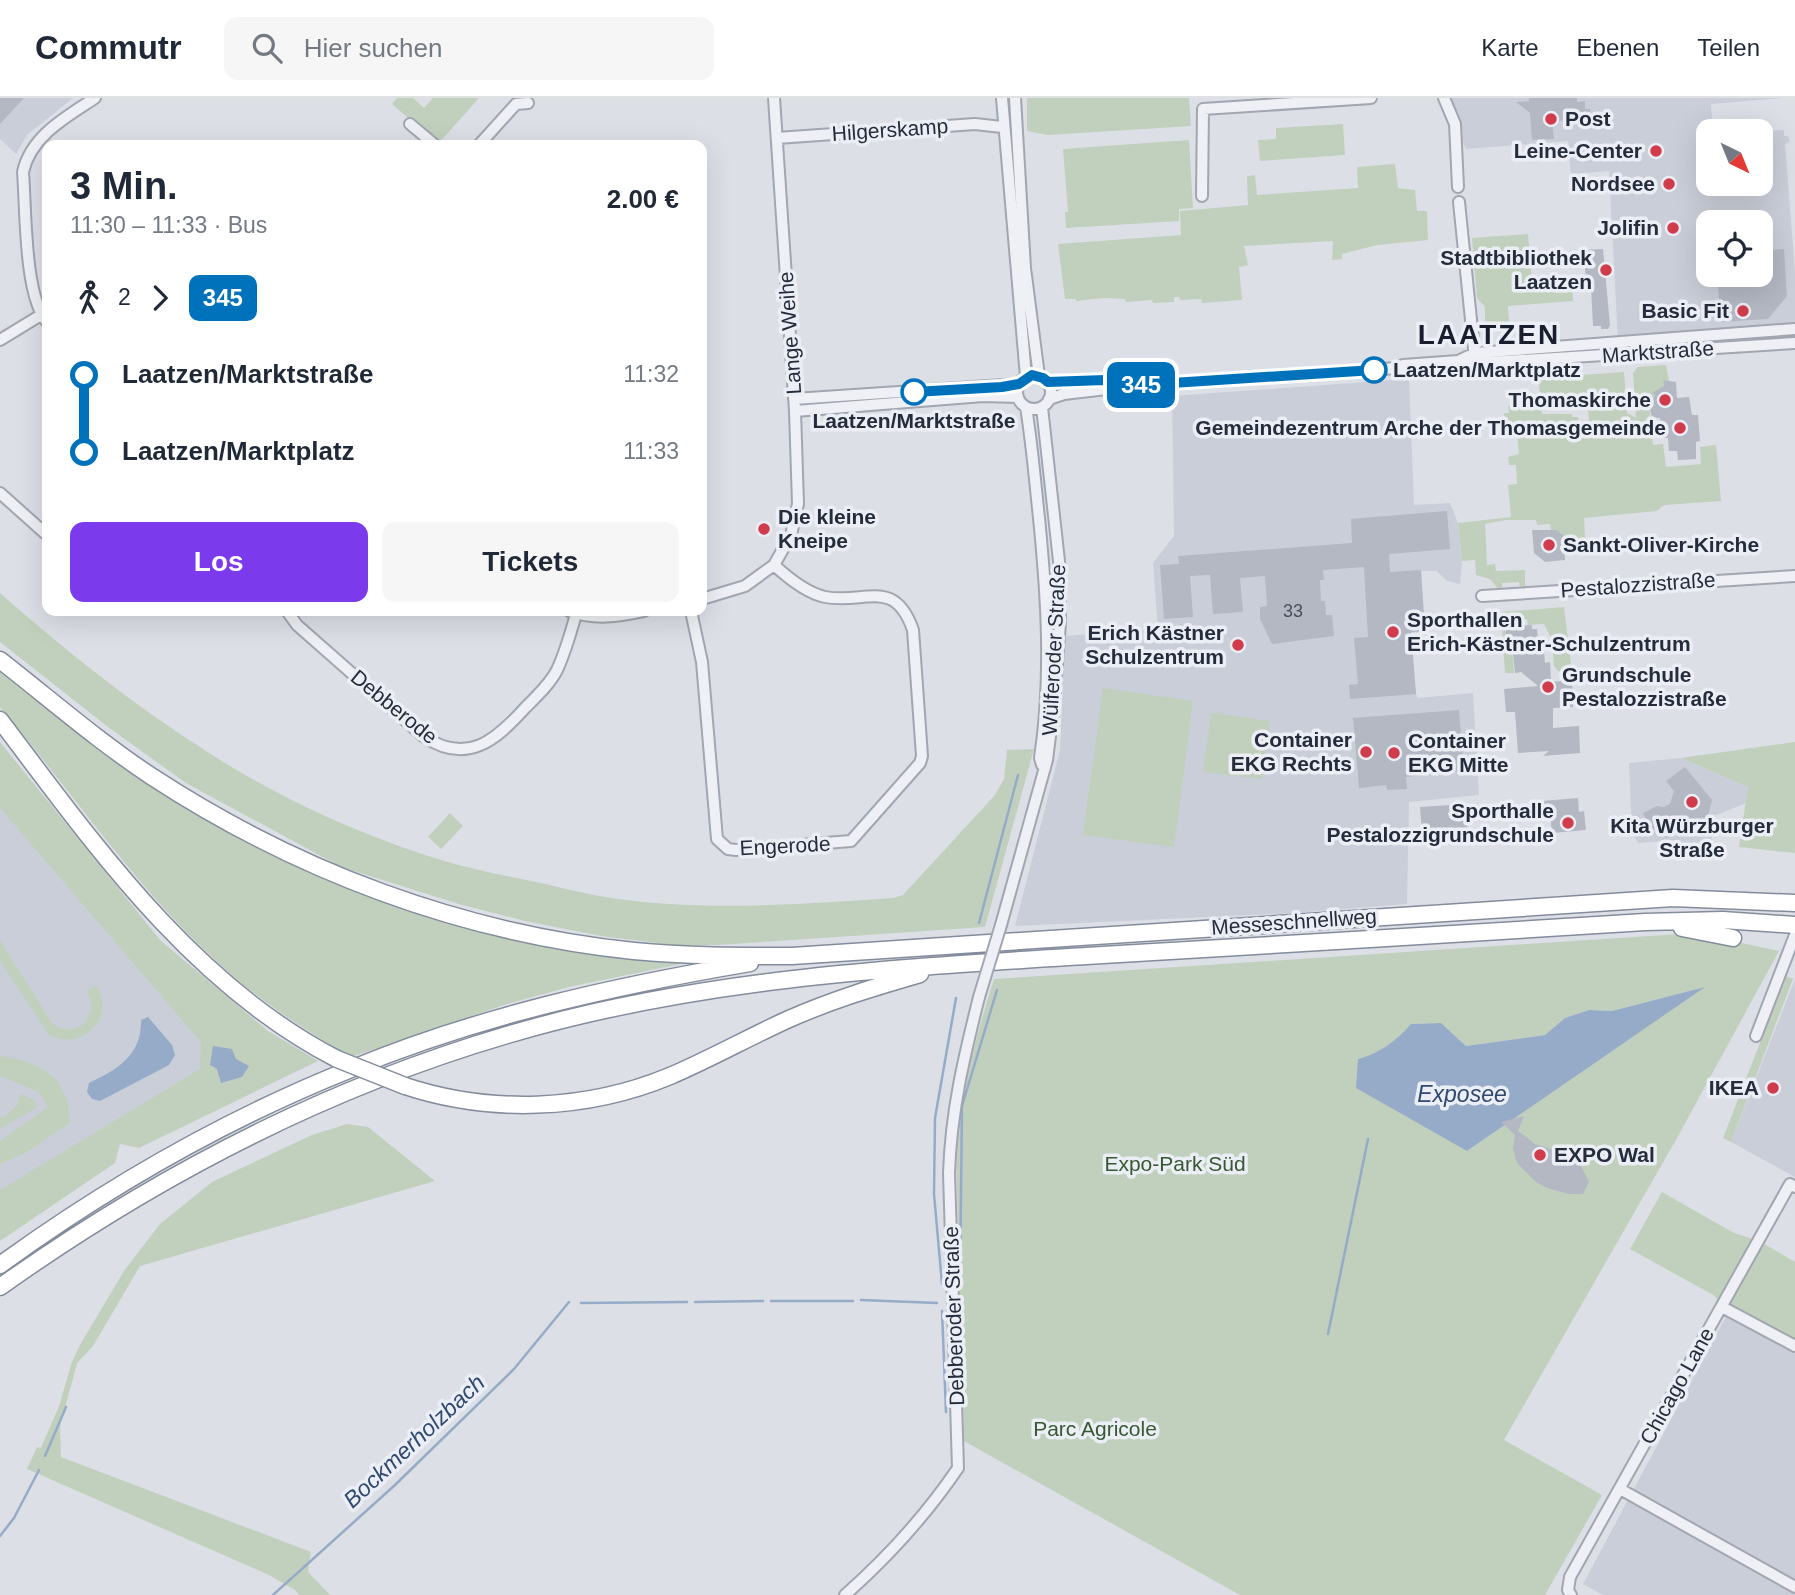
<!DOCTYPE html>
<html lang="de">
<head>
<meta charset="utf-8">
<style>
	:root { --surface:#fff; --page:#f6f6f7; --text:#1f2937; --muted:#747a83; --line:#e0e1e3; --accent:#7c3aed }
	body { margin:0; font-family:Helvetica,sans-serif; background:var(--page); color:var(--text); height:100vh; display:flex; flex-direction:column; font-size:26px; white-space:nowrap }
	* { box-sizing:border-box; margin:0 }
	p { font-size:23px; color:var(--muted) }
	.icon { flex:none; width:38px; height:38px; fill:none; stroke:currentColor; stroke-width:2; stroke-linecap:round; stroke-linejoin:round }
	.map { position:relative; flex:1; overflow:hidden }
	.panel { position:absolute; left:42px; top:42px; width:665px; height:476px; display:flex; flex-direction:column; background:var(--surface); border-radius:14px; box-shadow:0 7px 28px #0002 }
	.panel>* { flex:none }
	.badge { padding:0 14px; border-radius:10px; font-size:24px; line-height:46px }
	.needle { width:46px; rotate:137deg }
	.tools { position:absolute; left:1696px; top:21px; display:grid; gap:14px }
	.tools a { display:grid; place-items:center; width:77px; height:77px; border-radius:14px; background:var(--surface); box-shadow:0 7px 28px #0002; font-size:35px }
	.map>.badge { position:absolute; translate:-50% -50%; box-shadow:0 0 0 4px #fff }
	.legs { display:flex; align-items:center; gap:10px; height:77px; padding:0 28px; font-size:23px }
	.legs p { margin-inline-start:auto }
	.head { display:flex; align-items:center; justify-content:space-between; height:119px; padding:0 28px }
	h1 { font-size:38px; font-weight:700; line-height:52px }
	.cta { display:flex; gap:14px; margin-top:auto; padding:14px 28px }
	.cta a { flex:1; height:80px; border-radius:14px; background:var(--accent); color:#fff; font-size:28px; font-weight:700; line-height:80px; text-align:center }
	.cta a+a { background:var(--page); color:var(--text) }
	ul { padding:0 28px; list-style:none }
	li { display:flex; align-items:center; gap:24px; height:77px; font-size:26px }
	li i { display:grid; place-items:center; width:10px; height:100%; margin:0 9px; background:currentColor }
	li i::after { content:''; width:18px; height:18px; margin:-9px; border:5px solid; border-radius:50%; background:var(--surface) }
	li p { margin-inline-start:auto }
	li:first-child i { background:linear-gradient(#0000 50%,currentColor 0) }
	li:last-child i { background:linear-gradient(currentColor 50%,#0000 0) }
	header { display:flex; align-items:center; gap:42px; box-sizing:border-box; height:98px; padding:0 35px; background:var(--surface); border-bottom:2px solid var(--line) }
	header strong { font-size:33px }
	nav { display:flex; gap:38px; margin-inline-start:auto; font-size:24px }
	.search { width:490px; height:63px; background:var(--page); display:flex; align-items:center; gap:18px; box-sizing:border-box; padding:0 24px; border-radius:14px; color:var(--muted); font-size:26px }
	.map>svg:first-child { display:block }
	.built { fill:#caced8; fill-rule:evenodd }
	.green { fill:#c1d0bd; fill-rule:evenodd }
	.water { fill:#95abc8 }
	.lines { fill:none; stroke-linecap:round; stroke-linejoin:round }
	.stream { stroke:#95abc8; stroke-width:2.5 }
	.building { fill:#b3b8c3 }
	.minor-casing { stroke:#a1a6b0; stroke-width:14 }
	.highway-casing { stroke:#838c9d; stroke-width:19 }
	.minor { stroke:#eef0f5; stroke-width:10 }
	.highway { stroke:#fff; stroke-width:16 }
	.minor-bridge-casing { stroke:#a1a6b0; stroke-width:14; stroke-linecap:butt }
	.highway-bridge-casing { stroke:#838c9d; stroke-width:19; stroke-linecap:butt }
	.minor-bridge { stroke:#eef0f5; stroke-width:10 }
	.highway-bridge { stroke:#fff; stroke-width:16 }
	.line-1-casing { stroke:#fff; stroke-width:16 }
	.line-1 { stroke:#0072bc; stroke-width:10 }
	.poi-dot { fill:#d03c4b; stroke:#ebeef4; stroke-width:2.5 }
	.stop-1-dot { fill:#fff; stroke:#0072bc; stroke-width:3.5 }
	.labels { text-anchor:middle; stroke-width:7; stroke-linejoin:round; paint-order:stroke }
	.number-label { font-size:18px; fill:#48505e }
	.poi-label { font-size:21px; font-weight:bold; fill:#252d3d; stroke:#ebeef4; text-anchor:end }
	.street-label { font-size:21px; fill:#252d3d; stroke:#ebeef4 }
	.stop-label { font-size:21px; font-weight:bold; fill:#252d3d; stroke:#ebeef4; text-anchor:start }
	.park-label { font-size:21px; fill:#385832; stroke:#ebeef4 }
	.water-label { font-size:23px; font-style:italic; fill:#2f4971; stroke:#ebeef4 }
	.district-label { font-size:28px; font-weight:bold; letter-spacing:2px; fill:#181e2d; stroke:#ebeef4 }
</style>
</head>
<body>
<header>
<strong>Commutr</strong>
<div class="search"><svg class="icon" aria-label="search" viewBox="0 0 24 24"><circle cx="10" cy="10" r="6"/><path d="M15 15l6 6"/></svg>Hier suchen</div>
<nav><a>Karte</a><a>Ebenen</a><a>Teilen</a></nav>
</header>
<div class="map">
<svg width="1795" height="1497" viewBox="0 0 1795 1497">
	<rect width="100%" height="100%" fill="#dcdfe6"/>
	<path class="built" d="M0 0H73L27 37 16 56 0 41Z
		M1443 0H1783L1711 6 1712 21 1701 25 1702 37H1708V86H1760L1761 33 1784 32V38H1788L1790 43 1785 46 1795 174V230L1618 243 1609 73 1571 76 1568 43 1466 51ZM1708 124H1760V177H1708Z
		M1409 281 1414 407 1450 405 1458 425 1462 463 1460 486 1447 483 1437 473H1421L1425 533 1411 535 1416 596 1418 600 1473 595 1479 697 1409 704 1407 806 1294 815 1015 828 1060 652 1065 538 1158 531 1153 465 1174 438 1172 298Z
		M1681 660 1748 689 1746 705 1714 718 1711 750 1681 760 1679 742 1638 745 1632 734 1629 665Z
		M0 664 200 906 205 973 0 1099Z
		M1795 881V1079L1731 1044Z
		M1729 1213 1795 1248V1497H1603L1583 1486Z"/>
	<path class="green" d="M397 0H413L424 10 433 0H479L438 46 392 6Z
		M1027 0H1189L1191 28 1048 37 1027 33Z
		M1343 26 1345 57 1260 63 1258 42 1276 41V30Z
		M1189 42 1193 110 1179 111V123L1066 130 1065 114H1068L1063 51Z
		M1395 66 1398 90 1415 92 1417 113H1427L1428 142 1377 147 1342 156V161L1332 162 1333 143 1244 148 1248 167 1239 169 1242 202 1202 205 1201 201 1180 202 1179 199H1174V204L1153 205 1152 202 1126 204 1125 201 1105 200 1076 203V201H1065L1058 146 1181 137 1180 113 1248 107 1247 78 1255 77 1257 97 1358 90 1357 69Z
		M1528 136 1532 182 1572 179 1573 203 1508 208 1510 237 1497 233 1485 223V209L1477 200 1472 140Z
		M1666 267 1669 283 1663 282 1664 288 1653 295 1655 297 1649 307 1653 347 1663 346 1666 369 1701 366 1700 349 1716 347 1721 403 1664 407 1657 413 1584 420 1585 441 1564 443V438L1557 432H1551L1550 426 1537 427 1536 422H1506L1485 426 1487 467 1495 466 1496 473 1525 472V495H1521L1519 484 1502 485 1503 497 1490 481 1476 477 1475 462 1462 463 1458 425 1511 419 1508 387 1517 386 1516 367H1509L1508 359 1519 356 1517 335 1505 336 1504 315H1509L1508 308H1541L1542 316H1572V319H1578L1579 323 1589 322 1588 311 1592 310 1591 300 1541 304 1538 280 1624 274 1627 315 1636 320 1633 275 1638 269Z
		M0 495C65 552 132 606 206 653 280 701 367 740 451 765 484 774 517 780 550 787 570 792 591 797 612 800 705 814 800 806 893 800L903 797 995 697 1004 681 1007 652 1034 651 985 829 718 847H674L601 838 525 823 459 806 341 769 186 685 108 629 0 544Z
		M1564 509 1572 574 1558 573 1554 568 1552 542 1544 526 1528 527 1527 521 1522 522V528L1505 529 1507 546H1512L1514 575H1505L1501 514Z
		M0 573 52 614 350 789 690 864 569 889 507 906 351 959C307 933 264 906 225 871 139 795 74 696 0 609Z
		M1103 590 1193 603 1174 749 1083 737Z
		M1211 615 1270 623 1262 681 1203 674Z
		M0 644 161 843 268 933 318 963 139 1050 120 1046 115 1065 0 1143V1092L200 971 201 944 0 710Z
		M1795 644V755L1739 749 1748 689 1681 660Z
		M450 715 463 728 441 751 428 739Z
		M1695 835 1779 853 1677 1040 1504 1342 1602 1397 1545 1497H1240L964 1343 956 1054C960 994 976 939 994 881ZM1702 890 1467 1053 1358 961C1380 955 1396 943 1412 926L1441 925 1466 948 1545 937 1565 920 1589 912 1612 913Z
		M0 842 51 924C62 934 73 933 85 925L92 907 87 893 96 887C118 919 81 954 49 937L0 863Z
		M1786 878 1793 881 1791 886 1731 1044 1723 1040Z
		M0 958C27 962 53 969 65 997 69 1005 69 1017 70 1025L27 1054 0 1066V1043L48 1009 39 994 0 978Z
		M20 996 35 1002 36 1010 0 1031V1019L3 1020 17 1008Z
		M347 1026 368 1029 435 1083 140 1168 93 1248 77 1265 60 1329 61 1359 311 1454 308 1474 330 1497H299L295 1492 269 1477 27 1371 37 1349 41 1350 59 1308 72 1264 80 1247 124 1173 160 1126 212 1084 312 1037Z
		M1662 1094 1734 1135 1759 1143 1795 1164V1248L1722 1209 1715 1198 1630 1151Z"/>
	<path class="water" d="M1705 889 1467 1053 1356 990 1358 961C1380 955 1396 943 1411 926L1441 925 1466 948 1545 937 1565 920 1589 912 1612 913Z
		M148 919 172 947 175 957 169 967 100 1003 92 1001 87 994 89 985C117 972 142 957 141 922Z
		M213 948 232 951 236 961 249 968 242 979 221 985 217 971 210 967Z"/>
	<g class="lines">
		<path class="stream" d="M979 825 1018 677
			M942 1186 934 1096 935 1020 956 900
			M960 1186 962 1008 997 892
			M861 1202 937 1205
			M771 1203H853
			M695 1204 763 1203
			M581 1205 687 1204
			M942 1213 946 1314
			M1328 1236 1368 1041
			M45 1358 66 1309
			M0 1438 14 1420 39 1372
			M273 1497 395 1387 514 1271 569 1204"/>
	</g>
	<path class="building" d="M0 0H24L0 26Z
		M1529 0H1577V4L1585 3V11H1590L1591 18 1552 24 1554 41 1532 42 1530 15 1516 4 1529 3Z
		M1603 151 1610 227 1608 231H1601V228H1593L1591 189 1587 190 1583 152Z
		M1784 151 1787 198 1768 221 1721 224 1717 177H1760V153Z
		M1663 282 1676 284 1677 300 1689 299 1692 317H1698L1700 343 1696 344V361L1678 362 1677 353H1669L1668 340H1661L1660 320H1652L1649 307 1655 297 1652 295 1664 288Z
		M1447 413 1450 451 1389 456 1390 474 1421 472 1425 533 1411 534 1416 596 1350 601 1349 587 1358 586 1354 540 1368 539 1364 469 1323 472 1324 482H1320L1321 503H1325L1326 517H1332L1334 538 1272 546 1260 521V509L1267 508 1265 478 1240 480 1243 514 1213 516 1210 477 1190 478 1193 519 1164 521 1160 467 1179 466 1178 458 1352 445 1351 421Z
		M1532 432H1557L1564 438 1565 462 1545 464 1534 455Z
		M1532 527V531H1537L1538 543 1543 542 1545 565 1550 564 1551 584 1572 582 1573 609 1553 610V630L1579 628 1580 655 1543 658 1549 653 1518 655 1515 614H1506L1504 591 1538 588 1521 574 1515 575 1512 546 1507 547 1505 529Z
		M1459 612 1464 673 1406 679 1407 691 1387 692 1386 687 1359 690 1353 620Z
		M1685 669 1712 702 1708 718 1666 740 1660 729 1652 733 1643 715 1657 708 1664 709 1670 706 1674 693 1666 683Z
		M1578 700 1579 714 1584 713 1586 732 1552 735 1550 716 1543 717 1542 703Z
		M1466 706 1468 741 1423 745 1420 709Z
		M1524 1018 1518 1033 1535 1046 1563 1055 1581 1068 1589 1084 1583 1096H1569L1547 1090 1536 1084 1517 1065 1513 1051 1515 1037 1501 1024Z"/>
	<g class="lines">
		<defs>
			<path id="minor" d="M1002 0 1026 279
				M1015 0 1025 170 1039 278
				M1444 0 1455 26 1458 89
				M410 26 435 47
				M777 40 975 26 1002 29
				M479 47 516 6 528 5
				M1202 98 1203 11 1371 0
				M1459 104 1475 261
				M47 224C24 198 26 110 23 74 31 38 66 19 95 0
				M0 242 41 217
				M1397 270 1403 267 1458 263 1475 255 1795 231
				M1017 294a17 17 0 1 1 34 0a17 17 0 1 1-34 0Z
				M1048 284 1105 282 1128 285
				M794 301 1019 286
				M1049 301 1064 296 1141 287 1397 270C1419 281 1452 269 1475 265L1795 245
				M1026 309C1032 346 1035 383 1039 420 1047 500 1052 580 1040 660L1042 667
				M795 313 983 298 1018 299
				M0 395 47 437
				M1482 498 1795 478
				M702 501 745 488 774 467 791 437 798 406 795 313 774 0
				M287 513 297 527 423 638C467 668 496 642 525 610 536 599 550 586 557 572 565 555 571 534 576 516
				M569 513C594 522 618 519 644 513
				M691 513 702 564 717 741 728 751 736 752 851 743 920 665 922 658 913 532C894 478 864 507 825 499 807 495 787 479 774 467
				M1001 827 1047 662 1054 606 1060 525 1059 463 1042 309
				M1756 938 1795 837
				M1722 1209 1795 1248
				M1620 1391 1795 1489
				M845 1497C888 1459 926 1417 958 1370L949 1075C951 1013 964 959 979 899
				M1571 1497 1568 1492 1570 1479 1790 1086 1795 1089"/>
			<path id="highway" d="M0 562C50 601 98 643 151 678 296 773 461 835 634 853 686 858 740 858 792 858L1673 800 1795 805
				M0 622C95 748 193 887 337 961
				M1682 830 1733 840
				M405 988C490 1016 586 1013 670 978 710 961 749 939 789 921 832 902 875 889 920 876
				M0 1167C109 1088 226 1021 351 971 479 918 614 888 750 865
				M0 1189C156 1078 323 991 507 937 695 881 891 870 1086 858 1272 847 1459 836 1645 824L1723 822 1795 827"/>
		</defs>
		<use href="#minor" class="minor-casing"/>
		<use href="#highway" class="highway-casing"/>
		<use href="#minor" class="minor"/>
		<use href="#highway" class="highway"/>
		<defs>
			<path id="minor-bridge" d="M979 899 1001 827"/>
			<path id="highway-bridge" d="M337 961 405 988"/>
		</defs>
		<use href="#minor-bridge" class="minor-bridge-casing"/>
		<use href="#highway-bridge" class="highway-bridge-casing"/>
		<use href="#minor-bridge" class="minor-bridge"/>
		<use href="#highway-bridge" class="highway-bridge"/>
	</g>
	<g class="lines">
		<defs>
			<path id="line-1" d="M914 294 1002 289 1019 286 1032 277 1043 280 1048 284 1105 282 1141 287 1374 272"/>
		</defs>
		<use href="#line-1" class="line-1-casing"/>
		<use href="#line-1" class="line-1"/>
	</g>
	<g class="poi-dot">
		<circle cx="1551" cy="21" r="7"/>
		<circle cx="1656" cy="53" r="7"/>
		<circle cx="1669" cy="86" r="7"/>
		<circle cx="1673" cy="130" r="7"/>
		<circle cx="1606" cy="172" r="7"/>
		<circle cx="1743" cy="213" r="7"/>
		<circle cx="1665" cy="302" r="7"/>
		<circle cx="1680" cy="330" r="7"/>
		<circle cx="764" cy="431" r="7"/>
		<circle cx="1549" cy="447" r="7"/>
		<circle cx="1393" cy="534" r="7"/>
		<circle cx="1238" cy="547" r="7"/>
		<circle cx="1548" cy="589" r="7"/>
		<circle cx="1366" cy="654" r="7"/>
		<circle cx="1394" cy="655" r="7"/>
		<circle cx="1692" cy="704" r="7"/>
		<circle cx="1568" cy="725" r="7"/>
		<circle cx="1773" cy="990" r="7"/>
		<circle cx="1540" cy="1057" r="7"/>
	</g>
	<g class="stop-1-dot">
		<circle cx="1374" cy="272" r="12"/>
		<circle cx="914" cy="294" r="12"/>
	</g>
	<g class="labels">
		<g class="number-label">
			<text x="1293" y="519">33</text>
		</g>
		<g class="poi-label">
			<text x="1565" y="28" text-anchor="start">Post</text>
			<text x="1642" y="60">Leine-Center</text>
			<text x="1655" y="93">Nordsee</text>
			<text x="1659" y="137">Jolifin</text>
			<text x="1592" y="167">Stadtbibliothek<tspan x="1592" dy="24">Laatzen</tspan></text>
			<text x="1729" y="220">Basic Fit</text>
			<text x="1651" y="309">Thomaskirche</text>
			<text x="1666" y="337">Gemeindezentrum Arche der Thomasgemeinde</text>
			<text x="778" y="426" text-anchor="start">Die kleine<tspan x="778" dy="24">Kneipe</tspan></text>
			<text x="1563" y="454" text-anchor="start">Sankt-Oliver-Kirche</text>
			<text x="1407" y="529" text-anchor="start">Sporthallen<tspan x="1407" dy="24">Erich-Kästner-Schulzentrum</tspan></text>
			<text x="1224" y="542">Erich Kästner<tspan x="1224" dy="24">Schulzentrum</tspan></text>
			<text x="1562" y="584" text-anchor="start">Grundschule<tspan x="1562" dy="24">Pestalozzistraße</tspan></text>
			<text x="1352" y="649">Container<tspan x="1352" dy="24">EKG Rechts</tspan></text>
			<text x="1408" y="650" text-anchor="start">Container<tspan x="1408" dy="24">EKG Mitte</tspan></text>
			<text x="1554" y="720">Sporthalle<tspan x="1554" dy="24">Pestalozzigrundschule</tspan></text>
			<text x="1692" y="735" text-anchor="middle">Kita Würzburger<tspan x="1692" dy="24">Straße</tspan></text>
			<text x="1759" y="997">IKEA</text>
			<text x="1554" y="1064" text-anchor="start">EXPO Wal</text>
		</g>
		<g class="street-label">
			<text transform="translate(890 32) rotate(-4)" y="7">Hilgerskamp</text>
			<text transform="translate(790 235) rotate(-94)" y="7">Lange Weihe</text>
			<text transform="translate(1658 254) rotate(-4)" y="7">Marktstraße</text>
			<text transform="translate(1638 487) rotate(-4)" y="7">Pestalozzistraße</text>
			<text transform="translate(1054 552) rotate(-87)" y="7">Wülferoder Straße</text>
			<text transform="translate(394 609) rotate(39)" y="7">Debberode</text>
			<text transform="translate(785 748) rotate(-3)" y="7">Engerode</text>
			<text transform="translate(1294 824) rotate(-4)" y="7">Messeschnellweg</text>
			<text transform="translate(954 1218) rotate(-92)" y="7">Debberoder Straße</text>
			<text transform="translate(1677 1288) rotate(-61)" y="7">Chicago Lane</text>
		</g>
		<g class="stop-label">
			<text x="1393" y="279">Laatzen/Marktplatz</text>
			<text x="914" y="330" text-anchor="middle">Laatzen/Marktstraße</text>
		</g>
		<g class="park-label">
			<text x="1175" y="1073">Expo-Park Süd</text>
			<text x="1095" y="1338">Parc Agricole</text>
		</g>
		<g class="water-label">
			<text x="1462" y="1004">Exposee</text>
			<text transform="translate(414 1343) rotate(-43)" y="8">Bockmerholzbach</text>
		</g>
		<g class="district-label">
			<text x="1489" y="246">LAATZEN</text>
		</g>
	</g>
</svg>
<div class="tools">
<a><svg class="needle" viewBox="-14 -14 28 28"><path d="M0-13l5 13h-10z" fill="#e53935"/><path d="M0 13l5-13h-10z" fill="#747a83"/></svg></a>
<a><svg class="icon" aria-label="locate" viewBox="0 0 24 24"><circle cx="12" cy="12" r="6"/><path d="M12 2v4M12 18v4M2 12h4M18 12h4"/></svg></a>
</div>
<b class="badge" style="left:1141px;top:287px;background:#0072bc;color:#fff">345</b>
<section class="panel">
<div class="head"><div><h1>3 Min.</h1><p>11:30 – 11:33 · Bus</p></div><b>2.00 €</b></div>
<div class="legs"><svg class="icon" aria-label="walk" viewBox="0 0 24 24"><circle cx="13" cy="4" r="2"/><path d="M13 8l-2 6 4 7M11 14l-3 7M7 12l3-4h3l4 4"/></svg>2<svg class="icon" aria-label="forward" viewBox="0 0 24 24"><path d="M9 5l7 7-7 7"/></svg><b class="badge" style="background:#0072bc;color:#fff">345</b></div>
<ul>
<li><i style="color:#0072bc"></i><b>Laatzen/Marktstraße</b><p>11:32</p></li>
<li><i style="color:#0072bc"></i><b>Laatzen/Marktplatz</b><p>11:33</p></li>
</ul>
<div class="cta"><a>Los</a><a>Tickets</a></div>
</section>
</div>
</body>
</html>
